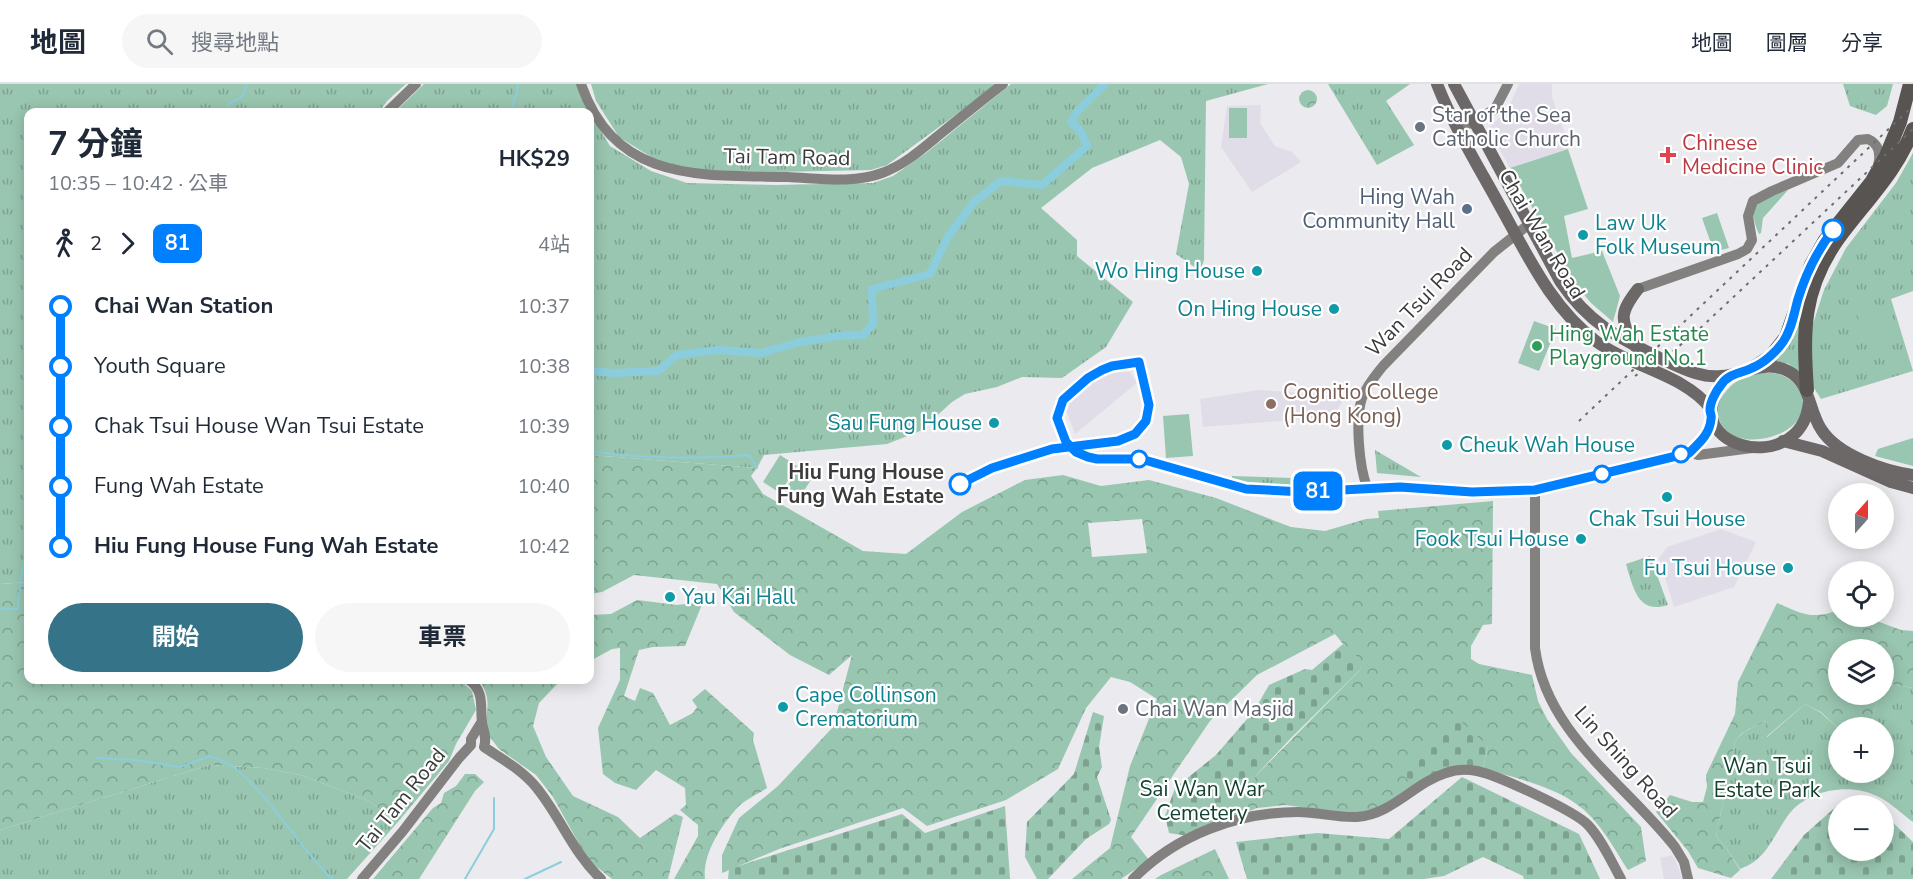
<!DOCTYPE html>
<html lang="zh-TW">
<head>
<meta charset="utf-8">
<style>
	:root { --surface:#fff; --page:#f6f6f7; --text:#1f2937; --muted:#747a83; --line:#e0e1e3; --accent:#357388 }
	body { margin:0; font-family:"Nunito Sans","Noto Sans TC",sans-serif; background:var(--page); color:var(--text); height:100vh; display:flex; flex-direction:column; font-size:22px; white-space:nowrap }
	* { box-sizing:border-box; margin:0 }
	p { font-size:20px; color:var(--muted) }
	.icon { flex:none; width:33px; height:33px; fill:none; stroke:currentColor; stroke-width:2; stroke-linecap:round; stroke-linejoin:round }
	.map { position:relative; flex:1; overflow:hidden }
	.drawer { position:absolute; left:24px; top:24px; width:570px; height:576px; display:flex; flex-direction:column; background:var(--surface); border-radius:12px; box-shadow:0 3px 15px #0003 }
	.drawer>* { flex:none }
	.badge { padding:0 12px; border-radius:9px; font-size:21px; line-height:39px }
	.needle { width:39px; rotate:21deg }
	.buttons { position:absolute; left:1828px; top:399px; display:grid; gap:12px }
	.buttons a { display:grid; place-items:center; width:66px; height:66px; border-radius:50%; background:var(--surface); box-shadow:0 3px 15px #0003; font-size:30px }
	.map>.badge { position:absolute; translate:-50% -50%; box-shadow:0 0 0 3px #fff }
	.legs { display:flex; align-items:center; gap:9px; height:66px; padding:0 24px; font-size:20px }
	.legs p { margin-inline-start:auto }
	.headline { display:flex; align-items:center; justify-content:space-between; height:102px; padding:0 24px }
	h1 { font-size:33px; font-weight:700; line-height:45px }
	.primary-button { display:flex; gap:12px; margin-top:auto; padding:12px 24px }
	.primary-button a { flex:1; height:69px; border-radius:36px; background:var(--accent); color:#fff; font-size:24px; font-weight:700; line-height:69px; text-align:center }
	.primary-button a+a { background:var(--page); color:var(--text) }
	ul { padding:0 24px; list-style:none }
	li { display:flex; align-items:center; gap:21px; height:60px; font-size:22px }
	li i { display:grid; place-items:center; width:9px; height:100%; margin:0 8px; background:currentColor }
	li i::after { content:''; width:15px; height:15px; margin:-8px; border:4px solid; border-radius:50%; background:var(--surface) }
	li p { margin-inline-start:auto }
	li:first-child i { background:linear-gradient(#0000 50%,currentColor 0) }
	li:last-child i { background:linear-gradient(currentColor 50%,#0000 0) }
	header { display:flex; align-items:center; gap:36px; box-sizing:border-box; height:84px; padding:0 30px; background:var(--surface); border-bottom:2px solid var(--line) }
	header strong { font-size:28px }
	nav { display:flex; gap:33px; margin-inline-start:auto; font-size:21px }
	.search { width:420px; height:54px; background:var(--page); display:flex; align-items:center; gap:15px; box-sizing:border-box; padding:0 21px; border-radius:33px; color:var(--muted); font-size:22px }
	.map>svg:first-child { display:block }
	.built { fill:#e1dde8 }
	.grass { fill:url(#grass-tufts) }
	.forest { fill:url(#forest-crowns); fill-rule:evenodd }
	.cemetery { fill:url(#cemetery-stones) }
	.garden { fill:#99c6b0 }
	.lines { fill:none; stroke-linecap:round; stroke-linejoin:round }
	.stream { stroke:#8ccddd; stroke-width:2 }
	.canal { stroke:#8ccddd; stroke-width:8 }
	.secondary { stroke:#83817f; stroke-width:10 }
	.primary { stroke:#6b6867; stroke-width:12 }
	.highway { stroke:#575452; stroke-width:14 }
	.rail { stroke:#6d6d6f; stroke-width:2; stroke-dasharray:3 6; stroke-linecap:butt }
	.line-1-casing { stroke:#fff; stroke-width:14 }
	.line-1 { stroke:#0080ff; stroke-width:9 }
	.worship-dot { fill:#6b7280; stroke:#fff; stroke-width:2 }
	.health-dot { fill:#e0444e; stroke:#fff; stroke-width:2 }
	.service-dot { fill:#5c6f8a; stroke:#fff; stroke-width:2 }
	.stop-1-dot { fill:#fff; stroke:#0080ff; stroke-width:3 }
	.culture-dot { fill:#0f9aa8; stroke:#fff; stroke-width:2 }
	.leisure-dot { fill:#2e9e5b; stroke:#fff; stroke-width:2 }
	.education-dot { fill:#8d6e63; stroke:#fff; stroke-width:2 }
	.labels { text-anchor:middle; stroke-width:4.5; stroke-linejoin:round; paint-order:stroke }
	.worship-label { font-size:21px; fill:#5b616d; stroke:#fff; text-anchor:start }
	.health-label { font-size:21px; fill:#be3a42; stroke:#fff; text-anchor:start }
	.street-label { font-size:21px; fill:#3b3b3c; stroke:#fff }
	.service-label { font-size:21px; fill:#4e5e75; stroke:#fff; text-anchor:end }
	.culture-label { font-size:21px; fill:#0d838f; stroke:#fff; text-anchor:end }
	.leisure-label { font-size:21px; fill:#27864d; stroke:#fff; text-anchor:start }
	.education-label { font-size:21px; fill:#785e54; stroke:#fff; text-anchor:start }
	.stop-label { font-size:21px; font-weight:bold; fill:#3b3b3c; stroke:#fff; text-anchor:end }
	.park-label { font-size:21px; fill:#13412f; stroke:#fff }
</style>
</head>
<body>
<header>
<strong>地圖</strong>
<div class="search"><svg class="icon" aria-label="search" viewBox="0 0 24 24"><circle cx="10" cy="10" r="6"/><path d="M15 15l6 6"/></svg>搜尋地點</div>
<nav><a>地圖</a><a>圖層</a><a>分享</a></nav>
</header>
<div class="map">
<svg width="1913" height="795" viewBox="0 0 1913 795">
	<defs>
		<pattern id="grass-tufts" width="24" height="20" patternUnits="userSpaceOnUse" patternTransform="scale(1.5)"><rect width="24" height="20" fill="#99c6b0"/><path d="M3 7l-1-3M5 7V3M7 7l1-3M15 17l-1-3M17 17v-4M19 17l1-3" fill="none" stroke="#7ea290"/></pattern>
		<pattern id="forest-crowns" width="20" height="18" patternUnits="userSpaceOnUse" patternTransform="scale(1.5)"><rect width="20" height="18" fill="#99c6b0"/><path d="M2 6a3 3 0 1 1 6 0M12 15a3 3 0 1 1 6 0" fill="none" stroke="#7ea290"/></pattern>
		<pattern id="cemetery-stones" width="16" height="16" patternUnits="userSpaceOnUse" patternTransform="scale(1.5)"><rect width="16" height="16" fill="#99c6b0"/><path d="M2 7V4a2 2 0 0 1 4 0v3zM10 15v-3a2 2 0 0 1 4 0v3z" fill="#7ea290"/></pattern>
	</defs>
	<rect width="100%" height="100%" fill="#ebeaee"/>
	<path class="built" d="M1519 0H1552V13L1570 64 1510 84 1491 50 1490 43 1508 25Z
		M1261 21 1260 39 1275 62 1292 68 1301 78 1252 108 1221 63 1227 22Z
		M1117 286 1130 288 1137 299 1075 350 1066 326 1071 316 1100 294Z
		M1259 306 1345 312 1336 329 1331 333 1203 343 1200 315Z
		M1721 445 1756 458 1734 503 1674 523 1659 474 1667 463Z
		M1672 771 1678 782 1682 795H1664L1660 774Z"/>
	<path class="grass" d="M0 0H406L387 17 379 28H28V498L0 500Z
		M424 0H578L585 22 589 28H395Z
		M591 0H998L887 81 871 86 775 88 689 86 656 76 619 53 596 17Z
		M1011 0H1268L1206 17 1204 176 1200 187 1176 170 1189 100 1181 73 1160 56 1092 84 1041 124 1077 156V172L1133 218 1106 263 1062 294 1022 293 997 303 965 310 952 318 920 347 887 360 764 371 757 384 590 371V29L610 62 651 87 687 99 775 101 873 99 893 92 926 69Z
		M1328 0H1410L1386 17 1414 61 1377 81Z
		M1843 0H1893L1887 22 1876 31 1850 22Z
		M1913 69V207L1891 215 1913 287 1821 315 1812 301 1809 252 1824 206 1846 164 1896 99Z
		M1805 206 1801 291 1789 280 1774 277Z
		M1375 366 1421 393 1377 389Z
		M1232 392 1292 394V402L1248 398 1232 394Z
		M1650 472 1668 521C1637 531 1633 502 1626 480Z
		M1884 599 1913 604V738C1902 730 1891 719 1879 713 1851 698 1809 705 1789 730 1779 743 1769 767 1756 776 1752 780 1745 783 1740 785L1725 762 1716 753 1735 657C1743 647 1754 642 1766 637L1767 653 1805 620 1820 628 1839 645V688H1884V644L1870 643 1879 611 1884 610Z
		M209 681 264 684 301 691 369 717 397 739 347 795H0V746Z"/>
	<path class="forest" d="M1299 15a9 9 0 1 1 18 0a9 9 0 1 1-18 0Z
		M590 371 757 384 751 392 763 410 863 467 906 470 962 428 1025 396 1063 391 1101 402 1149 396 1216 414 1291 443 1325 447 1366 435 1379 434 1378 427 1493 417 1492 540 1483 541 1471 562V575L1479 580 1532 591 1538 617 1547 635 1571 669 1641 743 1646 777 1628 786C1613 763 1599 735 1575 719 1549 701 1514 694 1483 684L1488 662 1414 703 1389 720 1355 730 1285 721 1257 724 1242 730 1232 716 1360 586 1361 577 1343 560 1335 550 1257 591 1210 637 1131 753 1149 776 1121 795H1072L1110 764 1130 682 1157 615 1130 598 1111 593 1086 624 1058 685 1006 716 927 742 903 724 779 765 722 789V771L739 734 778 702 833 643 852 571 829 591 790 571 734 528 717 500 634 491 602 508 590 510ZM1142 435 1147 469 1092 473 1088 439Z
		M28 498V596H460L472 607 476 626 456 660 449 677 397 739 369 717 301 691 264 684 209 681 0 746V500Z
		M637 516 677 521 703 518 685 562 653 563 639 566 624 612 635 617 640 604 653 609 670 641 693 629 697 623 692 616 705 605 754 649 753 656 767 704C758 710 746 715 739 722 722 740 702 770 705 795H674L698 752V741L680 726 686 721 685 704 656 686 636 706 615 699 603 690 598 644 620 596V564L612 565 590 577V531L611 530Z
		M1777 519C1804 530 1810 536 1839 526V532L1866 533 1901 546 1913 547V604L1884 599V566H1839V610L1879 611 1870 643 1839 644V645L1821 628 1805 620 1766 653V637L1749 645 1741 650 1735 657 1716 753 1725 762 1740 786 1731 794 1698 784 1688 767 1656 728 1670 711 1692 718H1703L1707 703 1706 691 1735 630 1738 598Z
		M479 596H561L539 619 533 642 546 673 573 712 618 733 640 754 675 730 683 733 668 795H612L588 776 553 713 536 691 499 665 484 645C488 626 491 612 479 596Z
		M465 690H475L484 698 475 707 419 795H373L433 724 441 719 444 709 456 702Z
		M1215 765 1229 795H1155L1161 791Z"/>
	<path class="cemetery" d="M1343 560 1362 577 1360 586 1291 654 1233 716 1242 730 1188 752 1169 749 1165 732 1175 704 1216 671 1254 627 1269 601 1305 585 1312 586Z
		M1093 628 1104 632 1099 663 1102 683 1097 693 1111 736 1109 740 1086 755 1048 795H1037L1025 773 1027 738 1074 690Z
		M1456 633 1488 662 1483 684H1447L1414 703 1404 692 1406 685Z
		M1462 693 1579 750 1600 795H1524L1523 792 1483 773 1444 792 1424 795H1247L1236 758 1317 749 1389 755Z
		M1839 720 1871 721 1839 722V766H1884V730L1913 758V795H1771L1804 751Z
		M1005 722 1010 795H728L729 785 902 730 925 749Z"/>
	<path class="garden" d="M1229 24H1247V54H1229Z
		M1568 65 1588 125 1564 132 1572 174 1602 167 1620 212 1613 238 1591 219 1575 200 1510 84Z
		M1788 106 1763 134 1761 149 1759 150C1744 115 1759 116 1788 106Z
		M1717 129 1729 164 1714 168 1702 134Z
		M1884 222 1888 235 1861 243 1857 230Z
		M1534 237 1556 245 1539 287 1518 279Z
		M1889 240 1893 254 1867 261 1863 248Z
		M1763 289C1776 288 1788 291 1796 302 1831 348 1727 380 1718 331 1716 322 1719 317 1724 310 1736 294 1745 293 1763 289Z
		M1189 330 1193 372 1166 374 1163 332Z
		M1913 354V382L1875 372 1878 365Z
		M780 371 797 382 780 409 763 398Z
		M800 382 814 391 798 416 784 408Z
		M1902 611H1913V634H1902Z"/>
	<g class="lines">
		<path class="stream" d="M228 28V20L242 13 247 0
			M511 28 518 0
			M590 367C642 375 696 375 749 371L757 384
			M0 525H18L20 501 28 455
			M96 674 135 676 180 683 210 672C218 675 228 678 235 684 273 715 297 761 332 795
			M465 795 494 745V714
			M525 795 561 778"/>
		<path class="canal" d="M590 287 614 289 658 287 677 271 718 266 761 269 800 258 838 252 863 251 873 240 872 205 930 190 947 154 974 118 1001 97 1042 101 1087 62 1081 48 1071 38 1076 29 1105 0"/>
		<path class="secondary" d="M581 0C615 99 701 91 787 93 817 94 853 100 882 89 904 81 921 66 939 51 960 34 981 17 1003 0
			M387 28 416 0
			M1458 46 1495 25 1508 0
			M1528 141 1494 168 1383 282C1375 292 1367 301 1362 314 1355 335 1359 382 1367 403H1400L1471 408 1535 406 1689 368 1698 371 1752 364
			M1638 205 1738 170 1747 165 1752 156 1748 132 1753 117 1772 107 1838 79 1858 56 1868 55C1879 60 1881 70 1878 81
			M1689 368 1705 352 1712 334
			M1535 406V564C1546 650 1625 699 1675 763L1684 778 1688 795
			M469 596C485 608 480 622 482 639 484 648 487 655 484 663
			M471 661V655L482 637
			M484 663C502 675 522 686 536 703 560 732 573 769 601 795
			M362 795 403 747 459 674 471 661
			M1133 795C1176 751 1238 728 1298 728 1318 728 1338 734 1357 733 1393 730 1414 699 1446 689 1456 685 1467 685 1477 687 1497 691 1575 727 1588 741 1602 756 1611 777 1621 795"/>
		<path class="primary" d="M1437 0C1454 43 1478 82 1500 122 1527 170 1551 224 1597 258 1631 283 1685 291 1710 324
			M1454 0 1560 197C1590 241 1619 254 1664 276 1682 284 1700 294 1721 292 1744 291 1765 275 1788 287 1811 299 1808 325 1821 345 1837 371 1884 387 1913 391
			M1635 262C1619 236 1620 228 1638 205
			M1731 291C1661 360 1801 399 1809 318
			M1783 357 1822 367 1891 398 1913 404"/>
		<path class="highway" d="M1753 284 1771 272 1786 253 1811 181 1825 156 1872 97 1886 72 1900 38 1910 0
			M1807 306C1803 247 1802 206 1838 155 1865 118 1897 88 1913 45"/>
		<path class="rail" d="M1635 292 1673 267 1694 250 1913 45
			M1579 337 1913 22"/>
	</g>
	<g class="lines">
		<defs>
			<path id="line-1" d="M960 400 992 384 1052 365 1118 357 1135 350 1146 337 1149 321 1139 278 1112 282 1102 286 1088 294 1063 316 1057 334 1066 358 1076 368 1088 373 1097 375H1141L1246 405 1303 408 1400 403 1472 408 1535 406 1689 369C1699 359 1710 350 1711 335 1712 332 1710 329 1710 326 1710 318 1716 307 1721 301 1729 289 1740 290 1752 284 1764 279 1776 268 1783 258 1792 245 1794 229 1798 215 1806 189 1817 167 1833 146"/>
		</defs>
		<use href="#line-1" class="line-1-casing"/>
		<use href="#line-1" class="line-1"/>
	</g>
	<g class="worship-dot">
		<circle cx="1420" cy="43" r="6"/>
		<circle cx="1123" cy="625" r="6"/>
	</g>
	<path class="health-dot" d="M1665 62h6v6h6v6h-6v6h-6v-6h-6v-6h6z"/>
	<circle class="service-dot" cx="1467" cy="125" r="6"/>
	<g class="stop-1-dot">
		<circle cx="1833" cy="146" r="10"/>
		<circle cx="1681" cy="370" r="8"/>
		<circle cx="1139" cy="375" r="8"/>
		<circle cx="1602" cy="390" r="8"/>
		<circle cx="960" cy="400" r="10"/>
	</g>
	<g class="culture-dot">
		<circle cx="1583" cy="151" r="6"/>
		<circle cx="1257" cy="187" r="6"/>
		<circle cx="1334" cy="225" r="6"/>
		<circle cx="994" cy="339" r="6"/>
		<circle cx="1447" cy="361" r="6"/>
		<circle cx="1667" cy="413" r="6"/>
		<circle cx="1581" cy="455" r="6"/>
		<circle cx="1788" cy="484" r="6"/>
		<circle cx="670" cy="513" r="6"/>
		<circle cx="783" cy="623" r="6"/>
	</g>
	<circle class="leisure-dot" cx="1537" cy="262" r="6"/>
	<circle class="education-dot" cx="1271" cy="320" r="6"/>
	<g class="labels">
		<g class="worship-label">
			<text x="1432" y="38">Star of the Sea<tspan x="1432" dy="24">Catholic Church</tspan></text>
			<text x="1135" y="632">Chai Wan Masjid</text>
		</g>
		<g class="health-label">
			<text x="1682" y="66">Chinese<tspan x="1682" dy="24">Medicine Clinic</tspan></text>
		</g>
		<g class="street-label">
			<text transform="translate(787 73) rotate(1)" y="7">Tai Tam Road</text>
			<text transform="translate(1542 150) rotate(59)" y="7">Chai Wan Road</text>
			<text transform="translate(1419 218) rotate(-46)" y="7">Wan Tsui Road</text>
			<text transform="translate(1626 678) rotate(48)" y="7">Lin Shing Road</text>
			<text transform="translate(401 716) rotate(-51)" y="7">Tai Tam Road</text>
		</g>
		<g class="service-label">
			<text x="1455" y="120">Hing Wah<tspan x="1455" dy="24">Community Hall</tspan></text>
		</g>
		<g class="culture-label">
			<text x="1595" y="146" text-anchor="start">Law Uk<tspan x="1595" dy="24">Folk Museum</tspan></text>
			<text x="1245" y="194">Wo Hing House</text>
			<text x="1322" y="232">On Hing House</text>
			<text x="982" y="346">Sau Fung House</text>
			<text x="1459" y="368" text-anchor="start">Cheuk Wah House</text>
			<text x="1667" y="442" text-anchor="middle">Chak Tsui House</text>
			<text x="1569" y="462">Fook Tsui House</text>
			<text x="1776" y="491">Fu Tsui House</text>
			<text x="682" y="520" text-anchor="start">Yau Kai Hall</text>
			<text x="795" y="618" text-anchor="start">Cape Collinson<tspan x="795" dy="24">Crematorium</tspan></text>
		</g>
		<g class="leisure-label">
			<text x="1549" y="257">Hing Wah Estate<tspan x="1549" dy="24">Playground No.1</tspan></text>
		</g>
		<g class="education-label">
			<text x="1283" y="315">Cognitio College<tspan x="1283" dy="24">(Hong Kong)</tspan></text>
		</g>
		<g class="stop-label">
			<text x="944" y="395">Hiu Fung House<tspan x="944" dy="24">Fung Wah Estate</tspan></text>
		</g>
		<g class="park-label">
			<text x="1767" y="689">Wan Tsui<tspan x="1767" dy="24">Estate Park</tspan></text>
			<text x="1202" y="712">Sai Wan War<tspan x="1202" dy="24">Cemetery</tspan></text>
		</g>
	</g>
</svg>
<div class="buttons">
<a><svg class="needle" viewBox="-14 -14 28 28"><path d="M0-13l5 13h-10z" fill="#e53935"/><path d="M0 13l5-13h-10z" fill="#747a83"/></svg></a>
<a><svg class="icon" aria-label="locate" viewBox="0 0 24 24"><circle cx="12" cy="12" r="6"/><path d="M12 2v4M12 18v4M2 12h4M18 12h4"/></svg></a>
<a><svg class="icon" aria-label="layers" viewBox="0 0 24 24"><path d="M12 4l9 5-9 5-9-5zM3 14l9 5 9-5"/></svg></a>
<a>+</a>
<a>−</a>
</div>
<b class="badge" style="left:1318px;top:407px;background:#0080ff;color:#fff">81</b>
<section class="drawer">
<div class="headline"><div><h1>7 分鐘</h1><p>10:35 – 10:42 · 公車</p></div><b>HK$29</b></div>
<div class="legs"><svg class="icon" aria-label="walk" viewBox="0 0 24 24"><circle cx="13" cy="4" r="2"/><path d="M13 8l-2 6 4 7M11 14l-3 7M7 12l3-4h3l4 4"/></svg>2<svg class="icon" aria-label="forward" viewBox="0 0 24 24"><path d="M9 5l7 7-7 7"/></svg><b class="badge" style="background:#0080ff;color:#fff">81</b><p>4站</p></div>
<ul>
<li><i style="color:#0080ff"></i><b>Chai Wan Station</b><p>10:37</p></li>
<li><i style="color:#0080ff"></i><span>Youth Square</span><p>10:38</p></li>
<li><i style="color:#0080ff"></i><span>Chak Tsui House Wan Tsui Estate</span><p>10:39</p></li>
<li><i style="color:#0080ff"></i><span>Fung Wah Estate</span><p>10:40</p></li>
<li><i style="color:#0080ff"></i><b>Hiu Fung House Fung Wah Estate</b><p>10:42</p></li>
</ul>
<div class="primary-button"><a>開始</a><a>車票</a></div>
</section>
</div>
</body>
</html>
